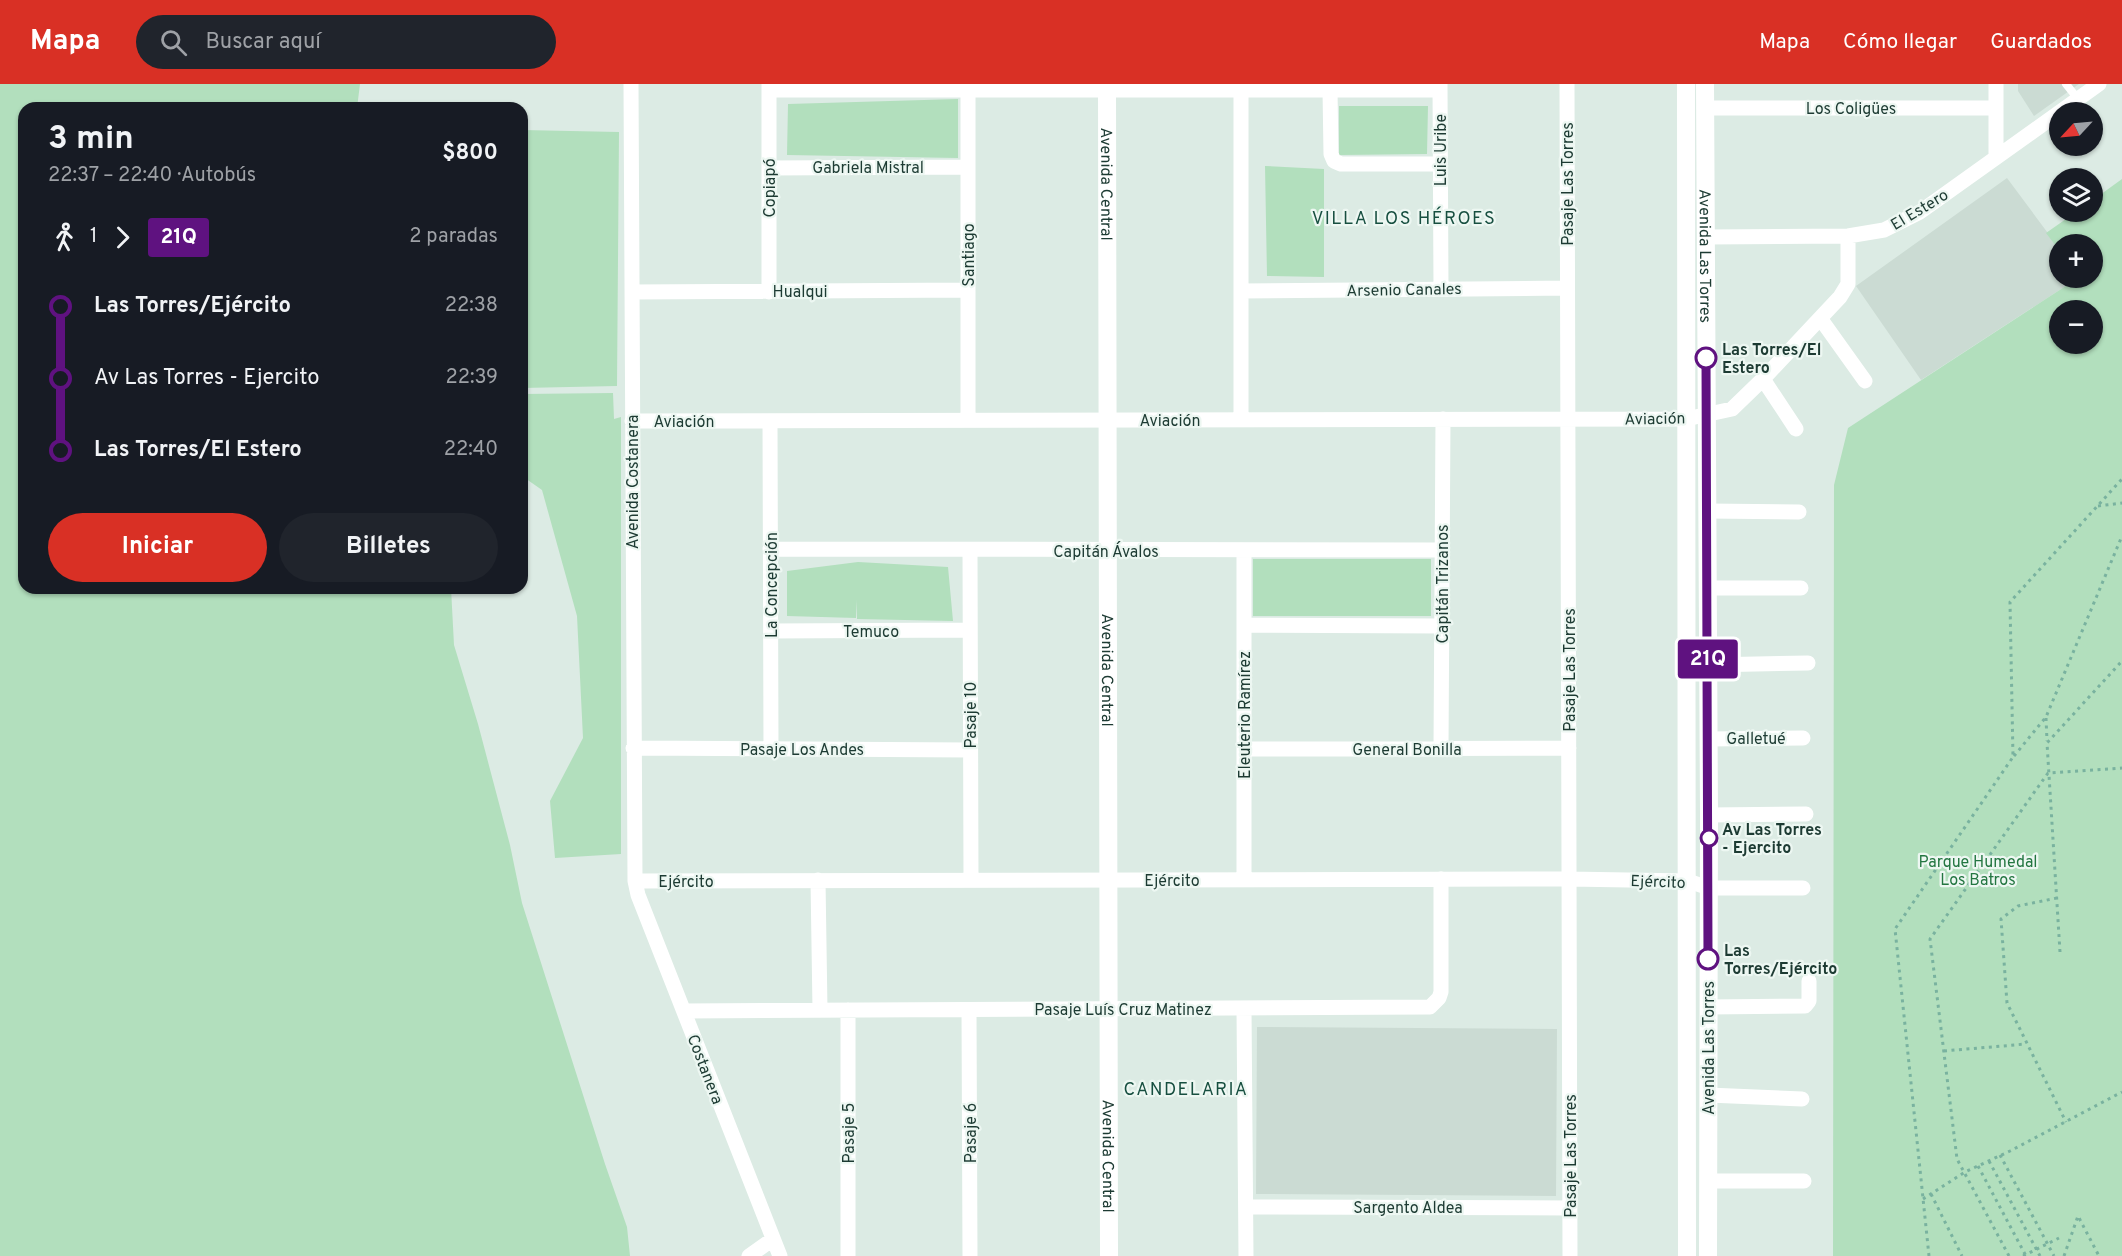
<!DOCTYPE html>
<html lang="es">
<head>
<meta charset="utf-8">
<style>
	:root { --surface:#171b24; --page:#20242c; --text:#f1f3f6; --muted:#9ea1a6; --accent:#d93025 }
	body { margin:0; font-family:Overpass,sans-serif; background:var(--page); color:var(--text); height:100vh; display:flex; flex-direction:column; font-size:22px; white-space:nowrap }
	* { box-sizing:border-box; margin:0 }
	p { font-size:20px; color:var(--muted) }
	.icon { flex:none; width:33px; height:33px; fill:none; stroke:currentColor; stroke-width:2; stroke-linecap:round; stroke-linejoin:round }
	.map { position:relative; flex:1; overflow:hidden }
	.drawer { position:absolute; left:18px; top:18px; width:510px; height:492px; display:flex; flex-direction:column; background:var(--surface); border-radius:18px; box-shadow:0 2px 4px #0004 }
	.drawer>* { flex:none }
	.badge { padding:0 12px; border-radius:4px; font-size:21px; line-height:39px }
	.needle { width:39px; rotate:244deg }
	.buttons { position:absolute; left:2049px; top:18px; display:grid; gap:12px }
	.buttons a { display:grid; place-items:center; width:54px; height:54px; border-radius:50%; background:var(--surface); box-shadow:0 2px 4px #0004; font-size:30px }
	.map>.badge { position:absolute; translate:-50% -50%; box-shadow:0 0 0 3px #fff }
	.legs { display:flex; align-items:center; gap:9px; height:66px; padding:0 30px; font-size:20px }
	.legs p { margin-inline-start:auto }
	.summary { display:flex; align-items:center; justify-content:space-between; height:102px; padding:0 30px }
	h1 { font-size:33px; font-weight:700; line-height:45px }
	.primary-button { display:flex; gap:12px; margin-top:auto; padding:12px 30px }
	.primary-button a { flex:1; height:69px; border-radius:36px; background:var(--accent); color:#fff; font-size:24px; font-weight:700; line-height:69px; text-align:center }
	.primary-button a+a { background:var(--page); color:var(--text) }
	ul { padding:0 30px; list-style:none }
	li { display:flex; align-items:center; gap:21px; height:72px; font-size:22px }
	li i { display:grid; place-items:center; width:9px; height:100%; margin:0 8px; background:currentColor }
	li i::after { content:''; width:15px; height:15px; margin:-8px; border:4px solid; border-radius:50%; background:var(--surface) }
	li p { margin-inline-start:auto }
	li:first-child i { background:linear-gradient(#0000 50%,currentColor 0) }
	li:last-child i { background:linear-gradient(currentColor 50%,#0000 0) }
	header { display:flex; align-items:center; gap:36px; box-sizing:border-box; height:84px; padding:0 30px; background:var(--accent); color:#fff }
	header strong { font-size:28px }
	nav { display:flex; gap:33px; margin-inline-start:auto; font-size:21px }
	.search { width:420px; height:54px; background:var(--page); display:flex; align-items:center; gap:15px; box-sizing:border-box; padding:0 21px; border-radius:33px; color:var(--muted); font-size:22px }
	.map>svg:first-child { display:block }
	.built { fill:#cbdbd3 }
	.green { fill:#b2dfbd; fill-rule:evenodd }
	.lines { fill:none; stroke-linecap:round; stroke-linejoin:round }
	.path { stroke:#79b29f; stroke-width:3; stroke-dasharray:3 4.5; stroke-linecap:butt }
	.service { stroke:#fff; stroke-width:8 }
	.minor { stroke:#fff; stroke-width:15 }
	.tertiary { stroke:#fff; stroke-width:18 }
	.line-1-casing { stroke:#fff; stroke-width:14 }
	.line-1 { stroke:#5f1280; stroke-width:9 }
	.stop-1-dot { fill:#fff; stroke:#5f1280; stroke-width:3 }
	.labels { text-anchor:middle; stroke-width:4.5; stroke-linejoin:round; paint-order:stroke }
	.street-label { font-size:16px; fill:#1d3b33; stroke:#edf7f2 }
	.stop-label { font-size:16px; font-weight:bold; fill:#1d3b33; stroke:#edf7f2; text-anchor:start }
	.park-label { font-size:16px; fill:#237641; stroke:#edf7f2 }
	.neighbourhood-label { font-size:18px; letter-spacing:1.5px; fill:#174f40; stroke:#edf7f2 }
</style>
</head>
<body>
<header>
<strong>Mapa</strong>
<div class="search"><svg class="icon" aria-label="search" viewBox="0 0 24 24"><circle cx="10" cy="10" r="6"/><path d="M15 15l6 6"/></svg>Buscar aquí</div>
<nav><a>Mapa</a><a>Cómo llegar</a><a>Guardados</a></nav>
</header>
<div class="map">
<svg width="2122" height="1172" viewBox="0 0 2122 1172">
	<rect width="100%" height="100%" fill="#dcebe4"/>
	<path class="built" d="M2018 0H2079L2034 32 2018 7Z
		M2007 94 2059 164 2060 194H2078L1921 296 1856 202Z
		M1257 943 1557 945 1556 1112 1256 1110Z"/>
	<path class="green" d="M0 0H360L357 24H24V504H451L454 561 478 640 510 761 522 819 605 1080 627 1143 630 1172H0Z
		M958 15V74L787 71 788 20Z
		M1339 22H1428L1427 70 1339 71Z
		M522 46 619 48 617 302 522 304Z
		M1265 82 1324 85V193L1267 192Z
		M2122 95V1172H1833L1834 401 1848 344 2078 194H2092V160H2060L2059 166 2046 149 2076 128H2092L2093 116ZM2060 226H2092V260H2060Z
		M613 309 614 335 621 333V770L555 774 550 717 583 654 577 532 542 406 522 392V310Z
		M1253 475H1431V532H1253Z
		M858 478 948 483 953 537 857 535V516L856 534 787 532V487Z"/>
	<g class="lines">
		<path class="path" d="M2098 422 2122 419
			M2046 634 2047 657
			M2014 672 2046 633 2122 452
			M2057 814 2018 822 2001 835 2007 919 2066 1038
			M2060 868 2047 659 2122 577
			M1944 967 2026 960
			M2000 1071 2054 1172
			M1989 1077 2040 1172
			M1978 1082 2026 1172
			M1931 1110 1962 1172
			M1923 1115 1965 1088 2010 1067 2122 1008
			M1929 1172 1895 845 2013 673 2010 518 2122 395
			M2009 1172 1957 1075 1930 855 2048 689 2122 684
			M2023 1172 2059 1154
			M2064 1172 2078 1132 2099 1172"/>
		<path class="service" d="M2066 0 2078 15"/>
		<path class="minor" d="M631 0 635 797 638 811 780 1172
			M769 0V208
			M1440 0 1441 205
			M1567 0 1570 1172
			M1996 0V73
			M769 6H1440
			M968 6V336
			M1330 6 1331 70 1334 77 1341 80H1440
			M1705 24H1996
			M769 84 968 83
			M1706 153 1848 152 1884 146 1920 128 2099 0
			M1241 207 1567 204
			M632 208 968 206
			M1820 234 1865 297
			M1763 295 1796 345
			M1241 336V6
			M632 337 1686 335 1732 325 1763 295 1840 213 1848 200V152
			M770 337 771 665
			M1707 427 1799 428
			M770 465 1442 466
			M970 466 971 796
			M1708 504H1801
			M1244 541 1442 542
			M771 547 970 546
			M1708 581 1808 579
			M1708 655 1803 654
			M633 664 970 666
			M1244 665 1569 664
			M1441 665 1443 335
			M1709 731 1806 730
			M818 796 820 926
			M1244 796V467
			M635 797 1569 795 1688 797 1709 804H1803
			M1708 923 1805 922 1809 917V897
			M1244 925 1246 1172
			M969 926 970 1172
			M684 927 1430 923 1439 914 1441 908V795
			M1708 1011 1802 1015
			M1709 1097H1804
			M1246 1123 1570 1124
			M749 1172 773 1155
			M848 1172V926"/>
		<g class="tertiary">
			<path id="s1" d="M1107 0 1109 1172"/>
			<path d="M1686 0 1687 1172"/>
			<path id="s2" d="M1705 0 1709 731 1708 1172"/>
		</g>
	</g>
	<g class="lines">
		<defs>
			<path id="line-1" d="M1706 274 1708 875"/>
		</defs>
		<use href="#line-1" class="line-1-casing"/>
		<use href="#line-1" class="line-1"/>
	</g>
	<g class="stop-1-dot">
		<circle cx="1706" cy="274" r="10"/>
		<circle cx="1709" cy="754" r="8"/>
		<circle cx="1708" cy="875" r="10"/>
	</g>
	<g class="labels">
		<g class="street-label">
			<text x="1851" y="30">Los Coligües</text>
			<text transform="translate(1440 66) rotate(-90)" y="6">Luis Uribe</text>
			<text x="868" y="89">Gabriela Mistral</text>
			<text dy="6" stroke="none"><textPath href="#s1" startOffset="100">Avenida Central</textPath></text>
			<text transform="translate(1567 100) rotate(-90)" y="6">Pasaje Las Torres</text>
			<text transform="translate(769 104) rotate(-90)" y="6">Copiapó</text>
			<text transform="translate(1919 125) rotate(-31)" y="6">El Estero</text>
			<text transform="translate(968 171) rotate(-90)" y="6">Santiago</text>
			<text dy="6" stroke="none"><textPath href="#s2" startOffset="172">Avenida Las Torres</textPath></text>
			<text transform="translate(1404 205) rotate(-1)" y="6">Arsenio Canales</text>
			<text x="800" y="213">Hualqui</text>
			<text transform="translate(1655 334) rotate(-1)" y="6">Aviación</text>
			<text x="1170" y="342">Aviación</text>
			<text x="684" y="343">Aviación</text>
			<text transform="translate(632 398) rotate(-90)" y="6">Avenida Costanera</text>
			<text x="1106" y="473">Capitán Ávalos</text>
			<text transform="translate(1442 500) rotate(-90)" y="6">Capitán Trizanos</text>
			<text transform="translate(771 501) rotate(-90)" y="6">La Concepción</text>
			<text x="871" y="553">Temuco</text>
			<text dy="6" stroke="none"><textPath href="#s1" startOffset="586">Avenida Central</textPath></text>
			<text transform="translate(1569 586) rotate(-90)" y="6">Pasaje Las Torres</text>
			<text transform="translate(970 631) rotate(-90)" y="6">Pasaje 10</text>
			<text transform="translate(1244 631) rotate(-90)" y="6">Eleuterio Ramírez</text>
			<text x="1756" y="660">Galletué</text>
			<text x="802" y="671">Pasaje Los Andes</text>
			<text x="1407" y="671">General Bonilla</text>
			<text x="1172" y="802">Ejército</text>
			<text x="686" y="803">Ejército</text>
			<text transform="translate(1658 797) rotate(2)" y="6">Ejército</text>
			<text x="1123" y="931">Pasaje Luís Cruz Matinez</text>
			<text transform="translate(1708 964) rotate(-90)" y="6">Avenida Las Torres</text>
			<text transform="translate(706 985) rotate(69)" y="6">Costanera</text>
			<text transform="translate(848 1049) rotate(-90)" y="6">Pasaje 5</text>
			<text transform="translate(970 1049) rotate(-90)" y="6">Pasaje 6</text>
			<text dy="6" stroke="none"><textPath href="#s1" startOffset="1072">Avenida Central</textPath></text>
			<text transform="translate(1570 1072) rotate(-90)" y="6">Pasaje Las Torres</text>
			<text x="1408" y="1129">Sargento Aldea</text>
		</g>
		<g class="stop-label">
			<text x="1722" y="271">Las Torres/El<tspan x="1722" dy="18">Estero</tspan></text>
			<text x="1722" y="751">Av Las Torres<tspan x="1722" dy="18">- Ejercito</tspan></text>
			<text x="1724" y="872">Las<tspan x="1724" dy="18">Torres/Ejército</tspan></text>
		</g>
		<g class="park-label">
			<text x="1978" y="783">Parque Humedal<tspan x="1978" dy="18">Los Batros</tspan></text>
		</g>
		<g class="neighbourhood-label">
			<text x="1404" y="140">VILLA LOS HÉROES</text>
			<text x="1186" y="1011">CANDELARIA</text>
		</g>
	</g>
</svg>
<div class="buttons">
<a><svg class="needle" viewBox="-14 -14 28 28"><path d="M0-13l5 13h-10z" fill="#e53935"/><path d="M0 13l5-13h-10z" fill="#9ea1a6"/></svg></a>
<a><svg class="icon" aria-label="layers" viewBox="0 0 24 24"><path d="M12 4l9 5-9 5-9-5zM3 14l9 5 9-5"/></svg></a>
<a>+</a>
<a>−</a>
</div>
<b class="badge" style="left:1708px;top:575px;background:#5f1280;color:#fff">21Q</b>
<section class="drawer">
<div class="summary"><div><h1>3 min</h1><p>22:37 – 22:40 · Autobús</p></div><b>$800</b></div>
<div class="legs"><svg class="icon" aria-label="walk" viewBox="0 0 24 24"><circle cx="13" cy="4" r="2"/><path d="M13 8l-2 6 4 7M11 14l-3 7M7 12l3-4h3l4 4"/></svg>1<svg class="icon" aria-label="forward" viewBox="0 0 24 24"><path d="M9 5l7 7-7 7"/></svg><b class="badge" style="background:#5f1280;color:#fff">21Q</b><p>2 paradas</p></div>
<ul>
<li><i style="color:#5f1280"></i><b>Las Torres/Ejército</b><p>22:38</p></li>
<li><i style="color:#5f1280"></i><span>Av Las Torres - Ejercito</span><p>22:39</p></li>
<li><i style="color:#5f1280"></i><b>Las Torres/El Estero</b><p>22:40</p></li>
</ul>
<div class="primary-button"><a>Iniciar</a><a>Billetes</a></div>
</section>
</div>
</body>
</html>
